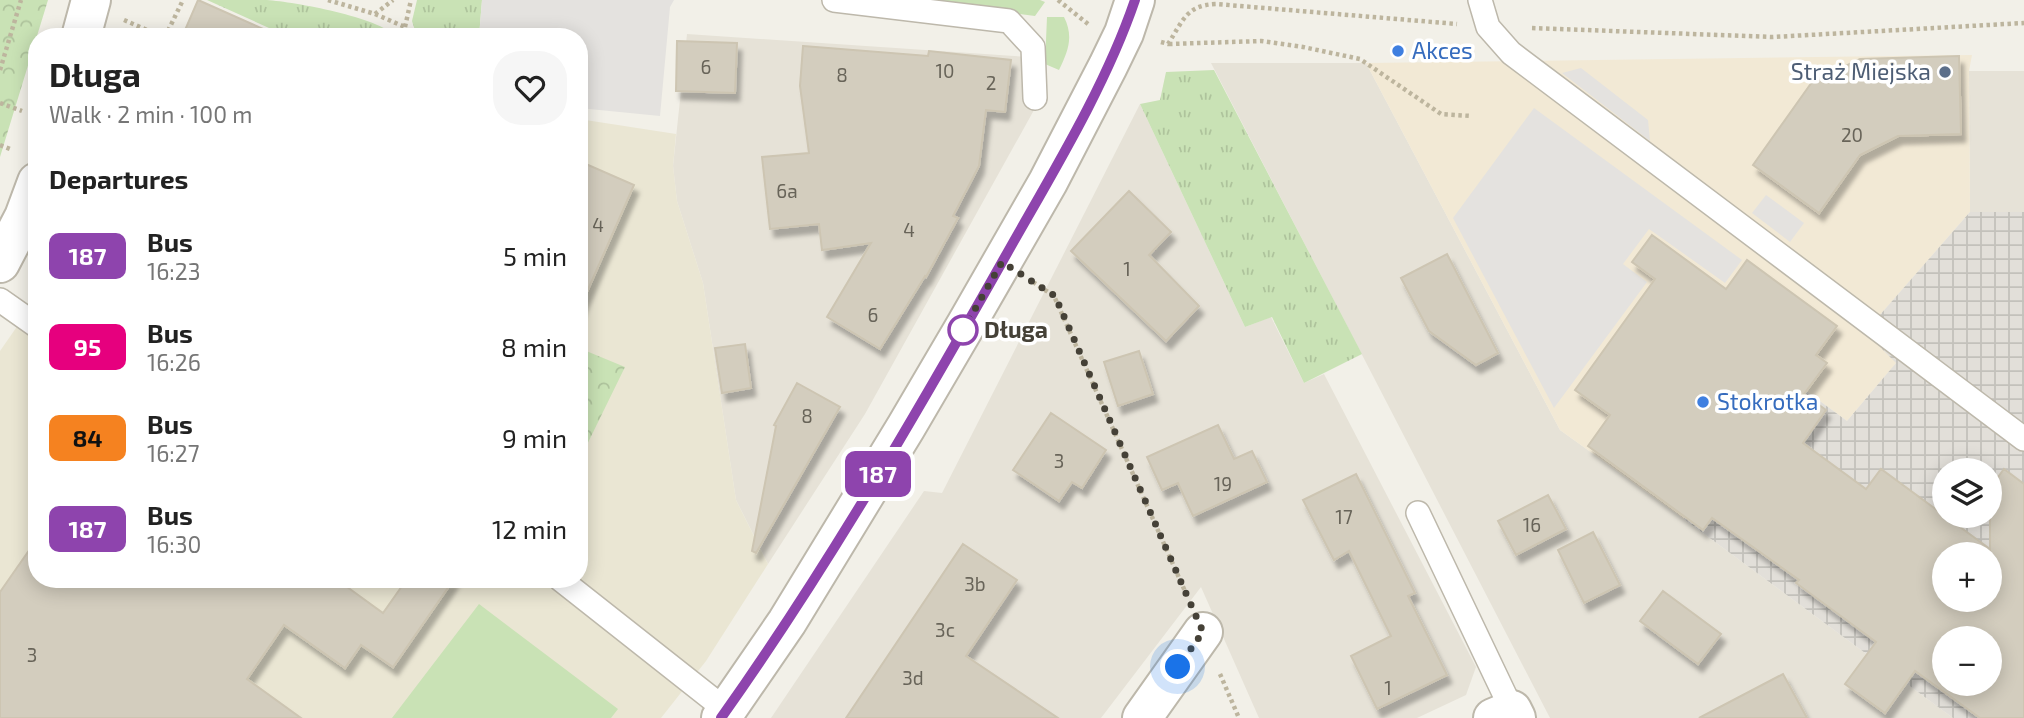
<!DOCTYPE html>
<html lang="en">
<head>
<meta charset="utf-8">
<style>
	:root { --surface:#fff; --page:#f6f6f6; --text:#222; --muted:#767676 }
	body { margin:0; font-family:"Exo 2",sans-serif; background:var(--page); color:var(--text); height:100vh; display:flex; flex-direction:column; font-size:26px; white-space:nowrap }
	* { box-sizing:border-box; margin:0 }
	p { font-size:23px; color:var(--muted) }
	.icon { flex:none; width:38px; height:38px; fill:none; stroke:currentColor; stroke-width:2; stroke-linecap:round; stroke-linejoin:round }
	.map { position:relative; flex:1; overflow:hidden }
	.panel { position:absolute; left:28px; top:28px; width:560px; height:560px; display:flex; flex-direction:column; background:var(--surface); border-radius:28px; box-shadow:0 4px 18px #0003 }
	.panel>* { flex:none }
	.badge { padding:0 14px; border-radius:10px; font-size:24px; line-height:46px }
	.controls { position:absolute; left:1932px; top:458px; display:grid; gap:14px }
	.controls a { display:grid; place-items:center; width:70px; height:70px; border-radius:50%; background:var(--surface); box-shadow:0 4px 18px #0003; font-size:35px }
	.you { position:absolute; width:35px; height:35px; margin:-18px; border:5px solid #fff; border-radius:50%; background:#1a73e8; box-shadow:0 0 0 10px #1a73e833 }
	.map>.badge { position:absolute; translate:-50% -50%; box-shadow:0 0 0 4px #fff }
	h2 { padding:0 21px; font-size:26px; line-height:63px }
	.round { display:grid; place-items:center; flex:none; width:74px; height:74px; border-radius:28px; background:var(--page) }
	.summary { display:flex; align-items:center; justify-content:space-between; height:119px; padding:0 21px }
	h1 { font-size:33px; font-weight:700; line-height:52px }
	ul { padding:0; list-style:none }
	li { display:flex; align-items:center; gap:21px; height:91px; padding:0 21px }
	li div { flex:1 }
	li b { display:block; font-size:26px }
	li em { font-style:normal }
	li .badge { min-width:77px; font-weight:700; text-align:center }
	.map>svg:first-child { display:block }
	.residential { fill:#e6e2d7 }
	.commercial { fill:#f2e9d5 }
	.industrial { fill:url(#industrial-grid); fill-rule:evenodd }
	.education { fill:#eae6d3 }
	.grass { fill:url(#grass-tufts) }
	.park { fill:url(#park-crowns) }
	.garden { fill:#c9e2b5 }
	.parking { fill:#e4e2df }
	.building { fill:#d3cdbe; stroke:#cdc5b2; stroke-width:2; fill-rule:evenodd; filter:url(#shadow) }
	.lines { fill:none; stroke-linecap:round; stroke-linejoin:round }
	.service-casing { stroke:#bdb8ab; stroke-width:26 }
	.minor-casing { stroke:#bdb8ab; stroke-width:42 }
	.tertiary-casing { stroke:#bdb8ab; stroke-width:42 }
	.path { stroke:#bdb59e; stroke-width:4.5; stroke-dasharray:3.5 3.5; stroke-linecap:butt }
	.service { stroke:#fff; stroke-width:23 }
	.minor { stroke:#fff; stroke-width:38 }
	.tertiary { stroke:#fff; stroke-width:38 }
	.line-casing { stroke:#fff; stroke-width:16 }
	.line { stroke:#8e44ad; stroke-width:10 }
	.walk { stroke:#454137; stroke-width:7; stroke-dasharray:0 12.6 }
	.shop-dot { fill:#3f7fe0; stroke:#fff; stroke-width:2.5 }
	.service-dot { fill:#5c6f8a; stroke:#fff; stroke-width:2.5 }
	.stop-dot { fill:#fff; stroke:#8e44ad; stroke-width:3.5 }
	.labels { text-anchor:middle; stroke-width:7; stroke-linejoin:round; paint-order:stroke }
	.number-label { font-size:19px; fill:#686459 }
	.shop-label { font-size:23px; fill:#366cbe; stroke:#fff; text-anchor:start }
	.service-label { font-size:23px; fill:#4e5e75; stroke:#fff; text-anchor:end }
	.stop-label { font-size:23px; font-weight:bold; fill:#454137; stroke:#fff; text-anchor:start }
</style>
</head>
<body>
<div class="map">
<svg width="2024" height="718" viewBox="0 0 2024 718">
	<defs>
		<pattern id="industrial-grid" width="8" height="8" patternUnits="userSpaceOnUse" patternTransform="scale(1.75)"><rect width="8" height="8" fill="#e2dfd9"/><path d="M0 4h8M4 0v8" fill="none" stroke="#c3c1bb"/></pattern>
		<pattern id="grass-tufts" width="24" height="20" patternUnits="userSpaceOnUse" patternTransform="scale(1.75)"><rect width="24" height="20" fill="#c9e2b5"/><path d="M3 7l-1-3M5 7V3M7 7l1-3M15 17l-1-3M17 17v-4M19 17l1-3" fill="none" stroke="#aec39c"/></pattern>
		<pattern id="park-crowns" width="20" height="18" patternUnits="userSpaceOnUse" patternTransform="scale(1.75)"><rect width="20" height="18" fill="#c9e2b5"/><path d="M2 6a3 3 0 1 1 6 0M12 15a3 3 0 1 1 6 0" fill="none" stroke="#aec39c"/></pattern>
		<filter id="shadow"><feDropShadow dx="4.5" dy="8" stdDeviation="2" flood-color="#0004"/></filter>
	</defs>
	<rect width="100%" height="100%" fill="#f2f0e8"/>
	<path class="residential" d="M687 34 1029 57 1034 110 865 414 768 564 736 500 703 283 677 201 673 166Z
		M1211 63H1366L1560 430 1684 519 1953 718H1550Z
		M1969 71H2024V212H1970Z
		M1140 104 1245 327 1271 317 1304 383 1324 374 1476 667 1466 695 1417 718H1259L1201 587 1101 718H771L924 491 942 493Z"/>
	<path class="commercial" d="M1972 55 1969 71 1970 212 1866 331 1897 362 1847 421 1790 379 1684 519 1560 430 1366 63Z"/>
	<path class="industrial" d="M1970 212H2024V718H1953L1684 519 1790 379 1847 421 1896 363 1865 332ZM1944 471H1990V516H1944ZM1944 555H1990V600H1944ZM1944 639H1990V684H1944Z"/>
	<path class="education" d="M579 119 676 134 673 166 677 201 703 283 736 500 768 564 706 661 661 718H0V351L16 328 26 307 37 314V579H579Z"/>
	<path class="grass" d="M207 0C227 0 247 0 267 0 294 2 380 17 396 37H289Z
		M417 0H482L479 37H417L412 21Z
		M1214 70 1362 354 1304 383 1272 317 1245 327 1140 104 1160 100 1166 72Z"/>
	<path class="park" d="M0 0H48L0 157Z
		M579 348 625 367 579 461Z"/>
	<path class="garden" d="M908 0H1040L1045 2 1035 16Z
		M1047 17H1064C1074 37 1068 51 1059 70L1045 64Z
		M479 604 618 709 611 718H392Z"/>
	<path class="parking" d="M482 0H674L670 7 660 116 579 108V37H479Z
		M1581 68 1648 120 1650 141 1562 73Z
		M1534 108 1742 260 1725 283 1649 229 1623 264 1647 282 1554 408 1453 218Z
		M1766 195 1804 223 1790 242 1752 213Z"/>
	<path class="building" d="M198 0 281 37H182Z
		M677 41 737 43 735 93 676 91Z
		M803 46 928 56 929 51 1011 60 1005 112 986 110 979 166 953 216 958 218 926 277 925 276 880 349 827 317 871 243 822 250 819 224 770 229 762 157 809 153 800 86Z
		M1959 56 1961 134 1898 136 1860 155 1819 213 1753 165 1812 82 1860 59Z
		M579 161 634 185 579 310Z
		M1129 191 1171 232 1149 255 1199 306 1166 341 1071 251Z
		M1652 235 1726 289 1747 260 1837 326 1816 355 1827 363 1804 394 1826 410 1803 443 1866 489 1881 469 1990 549V488L2004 469 2024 484V718H1980L1915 671 1885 713 1845 684 1876 642 1796 583 1799 580 1712 518 1703 530 1588 446 1610 415 1575 390 1655 279 1632 262ZM1944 555H1990V600H1944ZM1944 639H1990V684H1944Z
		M1447 254 1498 353 1476 365 1429 331 1401 278Z
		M745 344 751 388 722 393 715 348Z
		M1139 351 1153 394 1118 406 1104 362Z
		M797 383 840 407 756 553 752 551 776 426 774 425Z
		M1051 413 1106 450 1082 488 1072 482 1059 501 1013 470Z
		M1218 425 1234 459 1252 451 1267 482 1193 516 1178 483 1162 490 1147 457Z
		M1356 474 1415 593 1408 596 1447 675 1377 709 1351 656 1391 636 1349 551 1334 560 1303 500Z
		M1548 495 1566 529 1516 555 1498 521Z
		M1593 532 1620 585 1584 603 1558 550Z
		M37 539V579H336L383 613 407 579H454L393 667 361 645 345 668 284 625 247 679 301 718H0V592Z
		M963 544 1017 580 966 656 1058 718H846Z
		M1663 591 1721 634 1698 664 1640 621Z
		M1783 674 1807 718H1699Z"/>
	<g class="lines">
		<defs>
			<path id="service" d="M834 0 1009 21 1033 47 1035 98
				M1480 0 1488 27 1511 53 2024 439
				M0 300 37 326
				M1418 513 1512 710
				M560 579 726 710"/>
			<path id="minor" d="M81 37 91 0
				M0 263 24 217 37 182
				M1142 718 1203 632
				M1493 718 1512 710 1516 718"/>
			<path id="tertiary" d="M721 718 787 622 906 427 967 323 1048 182 1108 66 1124 33 1135 0"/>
		</defs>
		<use href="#service" class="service-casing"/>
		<use href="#minor" class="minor-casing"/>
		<use href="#tertiary" class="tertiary-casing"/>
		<path class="path" d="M328 0 375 14 405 27 407 37
			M1058 0 1088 24
			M375 14 393 0
			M124 20 163 37
			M405 27 411 0
			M1532 28 1773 37 2024 23
			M165 37 183 0
			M1161 42 1168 44C1183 21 1186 5 1216 4L1457 24
			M1169 44 1261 41 1303 47 1360 59 1441 114 1471 116
			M0 70 21 0
			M0 103 22 111
			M0 145 10 149
			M1033 282 1054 296 1188 598
			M1220 674 1239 718"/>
		<use href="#service" class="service"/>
		<use href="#minor" class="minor"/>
		<use href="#tertiary" class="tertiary"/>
	</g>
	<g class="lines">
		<defs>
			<path id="line" d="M721 718C824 573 914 418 1001 264 1048 180 1104 91 1135 0"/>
		</defs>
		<use href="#line" class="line-casing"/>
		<use href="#line" class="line"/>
		<path class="walk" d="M963 330 1002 262 1055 296 1203 632 1178 667"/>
	</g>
	<g class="shop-dot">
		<circle cx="1398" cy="51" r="7"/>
		<circle cx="1703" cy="402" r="7"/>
	</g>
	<circle class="service-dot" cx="1945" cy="72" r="7"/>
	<circle class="stop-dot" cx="963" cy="330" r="14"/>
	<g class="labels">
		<g class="number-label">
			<text x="706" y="74">6</text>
			<text x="945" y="78">10</text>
			<text x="842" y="82">8</text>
			<text x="991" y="90">2</text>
			<text x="1852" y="142">20</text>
			<text x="787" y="198">6a</text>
			<text x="598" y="232">4</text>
			<text x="909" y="237">4</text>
			<text x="1127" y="276">1</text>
			<text x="873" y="322">6</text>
			<text x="807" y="423">8</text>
			<text x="1059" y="468">3</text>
			<text x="1223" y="491">19</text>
			<text x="1344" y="524">17</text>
			<text x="1532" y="532">16</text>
			<text x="975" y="591">3b</text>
			<text x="945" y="637">3c</text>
			<text x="32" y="662">3</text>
			<text x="913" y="685">3d</text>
			<text x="1388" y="695">1</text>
		</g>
		<g class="shop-label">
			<text x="1412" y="59">Akces</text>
			<text x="1717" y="410">Stokrotka</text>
		</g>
		<g class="service-label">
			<text x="1931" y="80">Straż Miejska</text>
		</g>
		<g class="stop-label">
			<text x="984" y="338">Długa</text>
		</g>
	</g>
</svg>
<div class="controls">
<a><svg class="icon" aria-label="layers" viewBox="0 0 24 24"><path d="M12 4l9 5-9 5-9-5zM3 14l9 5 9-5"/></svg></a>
<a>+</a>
<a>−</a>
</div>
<div class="you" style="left:1178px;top:667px"></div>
<b class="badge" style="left:878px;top:474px;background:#8e44ad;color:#fff">187</b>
<section class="panel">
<div class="summary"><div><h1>Długa</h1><p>Walk · 2 min · 100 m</p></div><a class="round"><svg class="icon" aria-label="heart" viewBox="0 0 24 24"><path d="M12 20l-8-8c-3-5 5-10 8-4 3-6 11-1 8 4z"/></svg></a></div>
<h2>Departures</h2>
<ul>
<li><span class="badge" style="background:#8e44ad;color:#fff">187</span><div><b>Bus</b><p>16:23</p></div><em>5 min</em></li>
<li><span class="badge" style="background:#e6007e;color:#fff">95</span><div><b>Bus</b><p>16:26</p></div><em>8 min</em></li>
<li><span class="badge" style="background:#f58220;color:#111">84</span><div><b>Bus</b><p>16:27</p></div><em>9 min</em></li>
<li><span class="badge" style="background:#8e44ad;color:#fff">187</span><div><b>Bus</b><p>16:30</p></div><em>12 min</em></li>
</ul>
</section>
</div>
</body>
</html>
